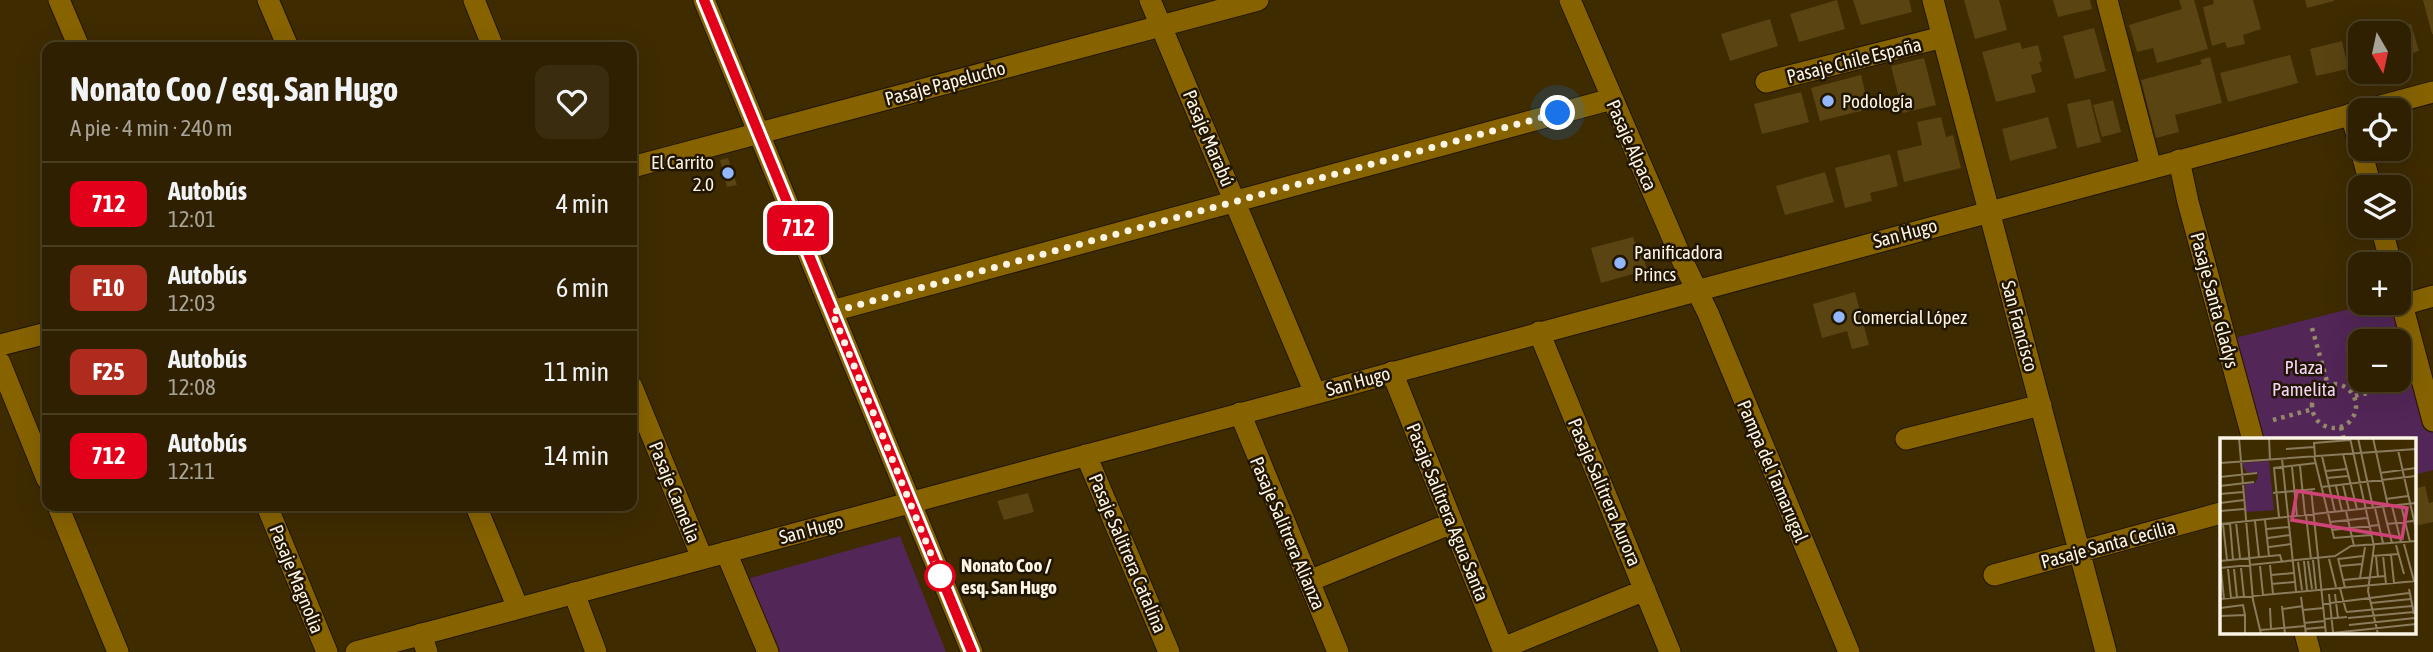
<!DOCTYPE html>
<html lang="es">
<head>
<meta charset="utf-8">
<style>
	:root { --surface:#2e2000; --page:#3a2d0f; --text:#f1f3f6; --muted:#a7a399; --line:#493e22 }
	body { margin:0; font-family:"Asap Condensed",sans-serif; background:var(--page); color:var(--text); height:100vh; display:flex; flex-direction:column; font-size:26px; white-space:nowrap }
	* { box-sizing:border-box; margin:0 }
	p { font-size:23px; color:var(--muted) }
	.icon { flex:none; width:38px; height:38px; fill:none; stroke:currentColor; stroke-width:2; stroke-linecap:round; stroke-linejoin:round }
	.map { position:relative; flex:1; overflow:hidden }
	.sheet { position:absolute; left:42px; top:42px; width:595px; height:469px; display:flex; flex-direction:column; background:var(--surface); border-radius:14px; box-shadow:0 7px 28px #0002,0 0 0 2px var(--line) }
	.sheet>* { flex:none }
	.badge { padding:0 14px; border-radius:10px; font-size:24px; line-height:46px }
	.needle { width:46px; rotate:171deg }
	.fabs { position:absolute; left:2348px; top:21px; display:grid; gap:14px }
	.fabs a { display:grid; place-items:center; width:63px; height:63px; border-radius:14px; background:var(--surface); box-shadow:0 7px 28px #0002,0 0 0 2px var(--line); font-size:35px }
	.you { position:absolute; width:35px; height:35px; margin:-18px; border:5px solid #fff; border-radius:50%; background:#1a73e8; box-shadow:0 0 0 10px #1a73e833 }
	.map>.badge { position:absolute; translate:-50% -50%; box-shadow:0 0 0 4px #fff }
	.round { display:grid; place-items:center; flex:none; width:74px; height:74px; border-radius:14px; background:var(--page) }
	.headline { display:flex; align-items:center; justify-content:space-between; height:119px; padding:0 28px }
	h1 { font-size:33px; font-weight:700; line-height:52px }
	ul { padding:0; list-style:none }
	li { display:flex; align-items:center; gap:21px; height:84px; padding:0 28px; border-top:2px solid var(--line) }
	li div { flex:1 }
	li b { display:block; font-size:26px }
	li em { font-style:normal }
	li .badge { min-width:77px; font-weight:700; text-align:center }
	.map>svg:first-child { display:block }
	.green { fill:#522657; fill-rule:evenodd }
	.building { fill:#5a4411 }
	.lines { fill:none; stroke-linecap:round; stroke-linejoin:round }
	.street-casing { stroke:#201500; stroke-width:23 }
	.secondary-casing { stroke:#201500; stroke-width:23 }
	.path { stroke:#96886a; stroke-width:4.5; stroke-dasharray:3.5 5; stroke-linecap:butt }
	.street { stroke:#876300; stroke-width:21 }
	.secondary { stroke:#876300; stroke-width:21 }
	.line-casing { stroke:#fff; stroke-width:16 }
	.line { stroke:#e2001a; stroke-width:10 }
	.walk { stroke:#fcf4e5; stroke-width:7; stroke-dasharray:0 12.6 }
	.poi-dot { fill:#93b7fd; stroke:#201500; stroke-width:2.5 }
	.stop-dot { fill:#fff; stroke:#e2001a; stroke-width:3.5 }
	.labels { text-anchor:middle; stroke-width:5; stroke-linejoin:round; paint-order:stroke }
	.street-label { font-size:19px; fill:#fcf4e5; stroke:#201500 }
	.poi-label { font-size:19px; fill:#fcf4e5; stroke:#201500; text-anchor:start }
	.park-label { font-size:19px; fill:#f5d4f9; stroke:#201500 }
	.stop-label { font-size:19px; font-weight:bold; fill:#fcf4e5; stroke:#201500; text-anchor:start }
	.inset-road { fill:none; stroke:#8a7b5c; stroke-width:2 }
	.view { fill:#ce4477; fill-opacity:0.15; stroke:#ce4477; stroke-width:3.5 }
	.inset-edge { fill:none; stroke:#fcf4e5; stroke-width:3.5 }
</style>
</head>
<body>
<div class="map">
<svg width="2433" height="652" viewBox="0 0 2433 652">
	<rect width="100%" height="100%" fill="#3e2b00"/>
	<path class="green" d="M2373 303H2391L2433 421V470L2414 475V440H2253L2235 338ZM2361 341H2399V380H2361Z
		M900 536 946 652H779L747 579Z"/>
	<path class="building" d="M1837 0 1845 29 1799 42 1790 14Z
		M1853 0H1909L1912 12 1861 25Z
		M1964 0H1999L2007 30 1975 39Z
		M2053 0H2090L2092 9 2058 17Z
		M2179 0H2194L2208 49 2157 63 2153 48 2137 52 2129 25 2182 9Z
		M2213 0H2253L2261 29 2243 35 2245 44 2227 48 2225 42 2212 46 2203 7 2214 4Z
		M2305 0H2334V1L2307 8Z
		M2423 0H2433V34H2432Z
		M1770 19 1778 46 1730 61 1721 34Z
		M2411 24 2419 51 2399 57V33L2382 32Z
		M2094 28 2106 71 2075 79 2063 36Z
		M2342 41 2348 69 2316 76 2310 49Z
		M2020 42 2022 49 2038 45 2042 61 2039 62 2042 72 2031 75 2036 92 1996 102 1982 52Z
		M2290 55 2298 83 2228 102 2220 73Z
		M2210 57 2222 103 2175 115 2179 132 2156 138 2141 80 2202 64 2200 60Z
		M1924 58 1936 105 1903 113 1891 66Z
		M1861 75 1869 109 1820 121 1811 88Z
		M1801 92 1809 122 1762 134 1754 104Z
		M2090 99 2101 142 2077 148 2067 104Z
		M2113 100 2121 132 2102 137 2093 105Z
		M1941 117 1946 137 1953 135 1961 168 1904 182 1897 151 1922 145 1917 122Z
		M2048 117 2057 148 2010 161 2002 129Z
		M1890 154 1898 186 1870 193 1872 201 1845 208 1835 168Z
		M728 158 737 185 727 187 720 160Z
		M1825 172 1834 202 1785 215 1776 186Z
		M1633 237 1639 256 1643 255 1647 270 1601 283 1591 248Z
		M1855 292 1869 345 1852 349 1847 331 1822 338 1813 304Z
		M2425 486 2429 503 2433 502V522L2414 526V489Z
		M1028 493 1034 512 1004 520 997 501Z"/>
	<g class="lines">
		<defs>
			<path id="street" d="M59 0 79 47
				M268 0 288 47
				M474 0 493 47
				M1150 0 1315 393
				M1570 0 1683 262 1708 313 1849 652
				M1933 0 2106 652
				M2107 0 2151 168
				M1766 82 1943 37
				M2351 114 2371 187
				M2179 160 2188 202 2253 440
				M632 167 1258 0
				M2381 226 2391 264
				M2399 293 2433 421
				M2402 305 2433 296
				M832 311 1612 99
				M1539 332 1670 652
				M0 345 47 333
				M0 363 47 479
				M1392 372 1504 652
				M632 387 702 558
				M1240 413 1338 652
				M1906 439 2041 405
				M1086 455 1169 652
				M58 506 118 652
				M267 506 327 652
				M476 506 518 608
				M726 552 768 652
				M1994 575 2221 513
				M1309 581 1452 523
				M574 593 596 652
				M2305 633 2310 652
				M421 634 427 652
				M1503 648 1645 590"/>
			<path id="secondary" d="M704 0 972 652
				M2366 110 2433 92
				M356 652 2361 112"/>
		</defs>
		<use href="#street" class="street-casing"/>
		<use href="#secondary" class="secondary-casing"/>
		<path class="path" d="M2312 328 2328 385
			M2312 406a22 22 0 1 1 44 0a22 22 0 1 1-44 0Z
			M2355 396 2401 385
			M2273 420 2313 409
			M2341 427 2344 440"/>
		<use href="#street" class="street"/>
		<use href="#secondary" class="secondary"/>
	</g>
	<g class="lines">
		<defs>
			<path id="line" d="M704 0 972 652"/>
		</defs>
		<use href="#line" class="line-casing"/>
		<use href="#line" class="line"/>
		<path class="walk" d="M940 576 832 312 1558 113"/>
	</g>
	<g class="poi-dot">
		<circle cx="1828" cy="101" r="7"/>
		<circle cx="728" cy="173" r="7"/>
		<circle cx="1620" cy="263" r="7"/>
		<circle cx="1839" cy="317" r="7"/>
	</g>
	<circle class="stop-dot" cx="940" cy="576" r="14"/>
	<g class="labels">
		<g class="street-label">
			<text transform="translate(1854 60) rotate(-14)" y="7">Pasaje Chile España</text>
			<text transform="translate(945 83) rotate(-15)" y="7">Pasaje Papelucho</text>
			<text transform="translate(1209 138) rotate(67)" y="7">Pasaje Marabú</text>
			<text transform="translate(1632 145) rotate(66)" y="7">Pasaje Alpaca</text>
			<text transform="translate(1905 233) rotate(-15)" y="7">San Hugo</text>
			<text transform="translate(2215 300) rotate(75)" y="7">Pasaje Santa Gladys</text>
			<text transform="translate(2020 326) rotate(75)" y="7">San Francisco</text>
			<text transform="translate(1358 381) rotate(-15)" y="7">San Hugo</text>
			<text transform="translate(1773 471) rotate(67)" y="7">Pampa del Tamarugal</text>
			<text transform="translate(675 492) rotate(68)" y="7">Pasaje Camelia</text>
			<text transform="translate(1605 492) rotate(67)" y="7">Pasaje Salitrera Aurora</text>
			<text transform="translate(1448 512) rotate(68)" y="7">Pasaje Salitrera Agua Santa</text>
			<text transform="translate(811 529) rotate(-15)" y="7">San Hugo</text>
			<text transform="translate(1288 533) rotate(67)" y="7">Pasaje Salitrera Alianza</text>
			<text transform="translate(2108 544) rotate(-15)" y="7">Pasaje Santa Cecilia</text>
			<text transform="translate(1128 553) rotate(67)" y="7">Pasaje Salitrera Catalina</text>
			<text transform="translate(297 579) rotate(68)" y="7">Pasaje Magnolia</text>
		</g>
		<g class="poi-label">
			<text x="1842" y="108">Podología</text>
			<text x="714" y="169" text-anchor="end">El Carrito<tspan x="714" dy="22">2.0</tspan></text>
			<text x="1634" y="259">Panificadora<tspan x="1634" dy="22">Princs</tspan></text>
			<text x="1853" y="324">Comercial López</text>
		</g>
		<g class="park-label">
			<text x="2304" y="374">Plaza<tspan x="2304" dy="22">Pamelita</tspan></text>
		</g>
		<g class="stop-label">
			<text x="961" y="572">Nonato Coo /<tspan x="961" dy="22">esq. San Hugo</tspan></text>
		</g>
	</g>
	<g transform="translate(2220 438)">
		<rect width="196" height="196" fill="#3e2b00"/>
		<path d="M49 23 54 72 26 74 25 46 35 45 38 39 37 34 27 35 22 25Z" fill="#522657"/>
		<path class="inset-road" d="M19 0 33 162 41 196M49 0 50 22M130 0 154 108 148 153 158 196M138 0 153 70M153 0 168 68M66 11 94 9M178 12 196 91M123 16 137 71M94 18 114 100 151 97M95 18 94 5 130 2M102 18 115 74M62 21 76 153M0 25 196 11M80 28 85 77M72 29 77 78M106 33 127 31M160 35 196 30M0 39 37 35M107 40 128 38M123 47 129 72M0 48 34 44M116 48 122 73M101 49 196 38M91 51 106 196M53 55 95 51M0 56 23 54M166 61 188 58M0 65 24 62M181 67 190 104M172 68 181 104M163 69 172 105M155 70 163 105M0 73 24 71M126 73 134 108M86 77 91 121M59 79 54 30 96 25M45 82 49 118M35 83 39 119M16 84 20 120M110 84 147 80M10 85 13 122M0 86 196 65M3 86 7 122M167 86 193 83M47 91 69 89M112 92 159 87M48 100 70 97M184 106 194 143M176 107 184 136M49 109 71 106M163 117 166 146M171 117 174 145M152 118 178 116M156 118 158 139M118 120 125 150M109 121 116 149M118 121 143 118M93 122 96 151M0 123 60 117 62 124M84 123 87 152M88 123 92 151M78 124 82 152M50 127 53 156M40 128 43 157M120 128 142 126M0 130 115 118 131 108 196 103M21 130 24 159M8 131 11 160M14 131 17 159M1 132 4 161M51 137 73 135M140 140 145 109M123 142 165 138M51 146 74 144M120 150 126 173M189 151 194 176M109 156 113 194M115 156 118 180M81 159 86 196M0 161 196 143M151 165 191 161M103 166 189 155M62 168 65 196M0 170 23 167 25 177M50 170 51 191M62 171 83 168M83 172 104 170M126 174 192 168M0 178 25 177V196M128 180 194 174M105 181 127 179M84 185 105 183M129 187 195 180M85 191 106 189M40 192 85 188M103 196 196 186"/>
		<path class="view" d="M77 53 187 70 182 100 72 82Z"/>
		<rect width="196" height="196" class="inset-edge"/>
	</g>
</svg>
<div class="fabs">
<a><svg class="needle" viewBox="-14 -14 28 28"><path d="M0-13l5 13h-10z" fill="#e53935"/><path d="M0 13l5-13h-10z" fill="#a7a399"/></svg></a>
<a><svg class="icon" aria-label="locate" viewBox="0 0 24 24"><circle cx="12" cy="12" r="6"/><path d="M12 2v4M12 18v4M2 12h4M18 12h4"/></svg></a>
<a><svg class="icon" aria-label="layers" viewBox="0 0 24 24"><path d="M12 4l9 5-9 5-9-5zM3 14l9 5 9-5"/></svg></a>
<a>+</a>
<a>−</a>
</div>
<div class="you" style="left:1558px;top:113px"></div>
<b class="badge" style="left:798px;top:228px;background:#e2001a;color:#fff">712</b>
<section class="sheet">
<div class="headline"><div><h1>Nonato Coo / esq. San Hugo</h1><p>A pie · 4 min · 240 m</p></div><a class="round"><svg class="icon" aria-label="heart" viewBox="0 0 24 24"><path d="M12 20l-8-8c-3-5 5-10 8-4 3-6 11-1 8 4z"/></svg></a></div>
<ul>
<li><span class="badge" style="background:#e2001a;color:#fff">712</span><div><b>Autobús</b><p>12:01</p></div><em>4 min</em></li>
<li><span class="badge" style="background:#af2b1e;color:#fff">F10</span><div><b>Autobús</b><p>12:03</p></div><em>6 min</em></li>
<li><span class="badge" style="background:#af2b1e;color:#fff">F25</span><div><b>Autobús</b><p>12:08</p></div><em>11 min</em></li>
<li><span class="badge" style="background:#e2001a;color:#fff">712</span><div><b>Autobús</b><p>12:11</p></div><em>14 min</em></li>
</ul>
</section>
</div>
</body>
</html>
